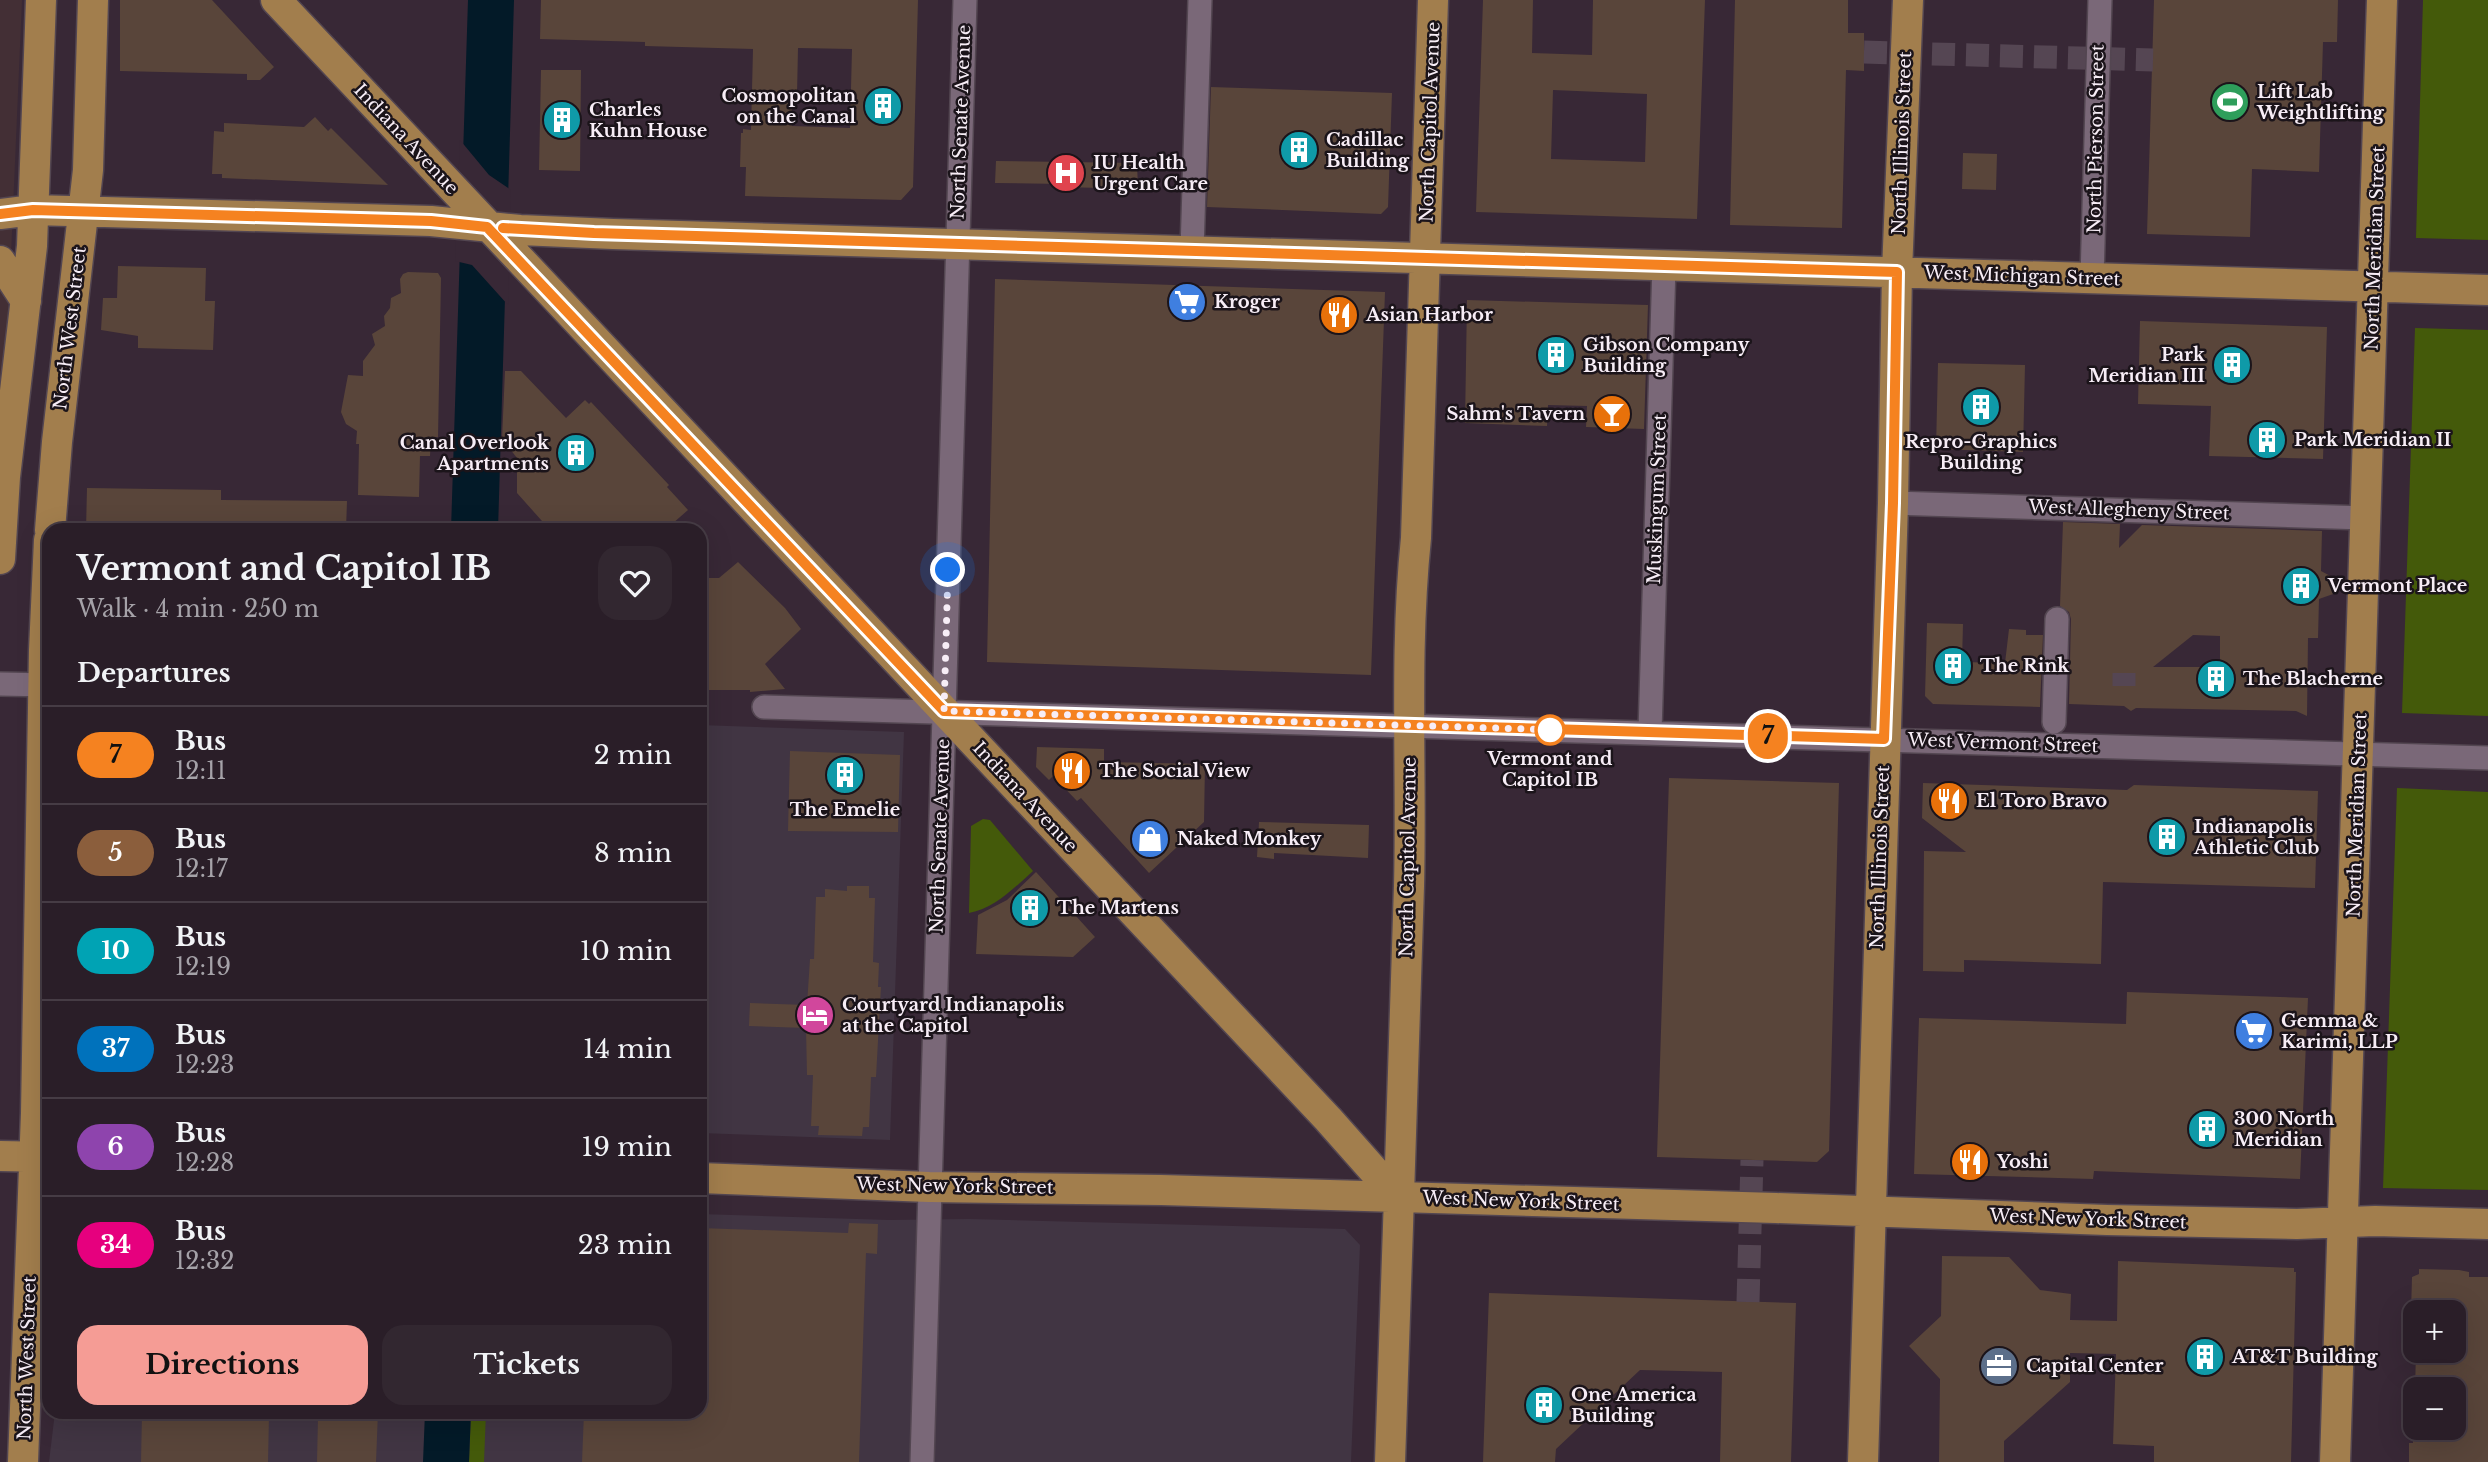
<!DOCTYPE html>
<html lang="en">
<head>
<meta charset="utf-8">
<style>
	:root { --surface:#2a1e28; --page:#322730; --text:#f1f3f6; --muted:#a5a2a8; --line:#463c45; --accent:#f59c95 }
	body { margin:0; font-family:"Libre Baskerville",serif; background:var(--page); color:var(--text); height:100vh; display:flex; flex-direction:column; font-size:26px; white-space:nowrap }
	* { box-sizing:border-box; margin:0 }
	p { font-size:23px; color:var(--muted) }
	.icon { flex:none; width:38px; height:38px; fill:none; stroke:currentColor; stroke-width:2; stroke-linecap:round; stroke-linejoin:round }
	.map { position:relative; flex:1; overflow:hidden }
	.panel { position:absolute; left:42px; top:523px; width:665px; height:896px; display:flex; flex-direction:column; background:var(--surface); border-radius:21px; box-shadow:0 7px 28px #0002,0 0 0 2px var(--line) }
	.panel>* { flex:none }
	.badge { padding:0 14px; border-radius:23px; font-size:24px; line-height:46px }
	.buttons { position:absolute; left:2403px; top:1300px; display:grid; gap:14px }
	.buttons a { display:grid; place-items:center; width:63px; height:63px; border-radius:14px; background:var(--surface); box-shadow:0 7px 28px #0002,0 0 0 2px var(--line); font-size:35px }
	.you { position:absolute; width:35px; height:35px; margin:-18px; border:5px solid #fff; border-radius:50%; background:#1a73e8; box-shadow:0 0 0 10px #1a73e833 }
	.map>.badge { position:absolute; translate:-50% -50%; box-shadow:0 0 0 4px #fff }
	h2 { padding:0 35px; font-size:26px; line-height:63px }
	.round { display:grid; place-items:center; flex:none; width:74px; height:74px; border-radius:21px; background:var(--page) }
	.summary { display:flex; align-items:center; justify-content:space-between; height:119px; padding:0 35px }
	h1 { font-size:33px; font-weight:800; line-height:52px }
	.primary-button { display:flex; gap:14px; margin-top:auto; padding:14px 35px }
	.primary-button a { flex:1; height:80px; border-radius:21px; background:var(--accent); color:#111; font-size:28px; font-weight:800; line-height:80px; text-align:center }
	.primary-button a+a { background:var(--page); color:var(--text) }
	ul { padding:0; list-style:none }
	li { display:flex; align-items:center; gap:21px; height:98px; padding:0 35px; border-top:2px solid var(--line) }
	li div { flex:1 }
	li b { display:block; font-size:26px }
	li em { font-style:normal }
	li .badge { min-width:77px; font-weight:700; text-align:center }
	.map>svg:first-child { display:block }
	.commercial { fill:#413543 }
	.education { fill:#432f35 }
	.green { fill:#445a0a }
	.water { fill:#031a28 }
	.pier { fill:#382836 }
	.building { fill:#59453a; fill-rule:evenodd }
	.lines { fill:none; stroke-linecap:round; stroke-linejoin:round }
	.minor-tunnel { stroke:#554653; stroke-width:23; stroke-dasharray:23 11; stroke-linecap:butt }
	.minor-casing { stroke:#534651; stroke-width:26 }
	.major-casing { stroke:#534651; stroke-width:33 }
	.minor { stroke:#7a6878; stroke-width:23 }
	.major { stroke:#a27e4d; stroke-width:30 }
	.line-casing { stroke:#fff; stroke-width:16 }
	.line { stroke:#f58220; stroke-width:10 }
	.walk { stroke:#f7edf6; stroke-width:7; stroke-dasharray:0 12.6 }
	.stop-dot { fill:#fff; stroke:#f58220; stroke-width:3.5 }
	.labels { text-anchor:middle; stroke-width:5; stroke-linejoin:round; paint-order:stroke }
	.poi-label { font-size:18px; font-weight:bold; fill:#f7edf6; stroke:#1b141a; text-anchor:start }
	.street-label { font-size:18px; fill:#f7edf6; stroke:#1b141a }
	.stop-label { font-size:18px; font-weight:bold; fill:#f7edf6; stroke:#1b141a }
</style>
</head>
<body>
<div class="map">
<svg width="2488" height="1462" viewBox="0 0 2488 1462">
	<rect width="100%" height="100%" fill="#382836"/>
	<path class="commercial" d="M700 725 904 732 890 1140 700 1133Z
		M700 1214 889 1220 969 1219 1345 1229 1360 1245 1351 1462H49L55 1412H700Z"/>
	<path class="education" d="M0 0H22L0 510Z"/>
	<path class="green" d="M2423 0H2488V240L2416 238Z
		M2415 328 2488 330V716L2402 713Z
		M2397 788 2488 792V1190L2383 1188Z
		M983 819 990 820 1033 871C1014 888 994 909 969 913L971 826Z
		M471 1412H486L484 1462H469Z"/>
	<path class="water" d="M468 0H514L498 530H451Z
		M425 1412H471L469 1462H423Z"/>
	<path class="pier" d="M460 140 489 175 511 190 508 305 472 265 455 261Z"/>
	<path class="building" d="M120 0H212L274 67 260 80H247V74L120 71Z
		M541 0H918L913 187 901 200 745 196 746 167H740L741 133H743V129L751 130 753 49 645 46V42L540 39ZM798 48 852 49 850 128 792 126V95H797Z
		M1483 0H1533L1532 53 1592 55 1593 0H1705L1697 219 1476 212ZM1553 90 1647 94 1645 162 1551 159Z
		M1735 0H1848V33H1864V71L1846 70 1842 228 1730 225Z
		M2154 0H2338L2337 42H2323L2319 172 2252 169 2250 237 2147 234Z
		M541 70H581L580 171 539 170Z
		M1211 87 1392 93 1388 207 1381 214 1207 207Z
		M315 117 328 131 331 128 388 185 222 178V174H212L214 131 224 132V123L304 127Z
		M1963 153 1997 154 1996 190 1962 189Z
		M996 161 1137 163 1138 189 1063 187V184L995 183Z
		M118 266 206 268 205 301H215L213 350 138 348V336L101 330 103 298H117Z
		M408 272 438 273 441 278 438 437H431L430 456H420L419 497 358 495 359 444H356L357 431 346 424 341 412 348 375 363 376V361L375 345 372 334 385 326 384 316 390 308 391 298 401 293 400 279 403 274Z
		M995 279 1385 292 1371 675 987 662Z
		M1467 300 1648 305 1644 429 1586 427 1587 406 1548 405 1547 426 1465 423Z
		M2140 321 2327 327 2323 459 2209 456 2211 406 2138 404Z
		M1938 363 2025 365 2023 452 1936 449Z
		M505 371H521L566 418 585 400 589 404 591 402 669 485 667 487 688 510 672 524 673 530H550L517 493V458L502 439Z
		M87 488 221 490V500L347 501 346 530H86Z
		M2063 522 2120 524 2119 548 2142 525 2322 531 2321 571 2336 579V593L2319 599 2318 638H2308L2307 716 2296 711 2136 708 2131 711 2124 706 2069 704 2071 619 2069 612 2060 606ZM2193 635 2220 636V667H2153Z
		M738 562 785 608 801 629 765 664 785 689 750 692V690H700V578H719Z
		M1927 623 1963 624 1962 662 2005 663 2009 629 2026 630V635H2043L2040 707 1933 704 1925 696Z
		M1037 747 1104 749V762L1205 764 1204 822 1149 873 1081 798 1077 801 1053 776 1049 780 1036 767Z
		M790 751 900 755 898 832 788 831Z
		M1669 778 1839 783 1829 1151 1817 1162 1657 1157Z
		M1923 783 2127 790 2134 785 2318 791 2315 888 2103 882 2101 964 1964 960V972L1923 971 1924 851 1966 852 1922 818Z
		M1259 822 1369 825 1368 858 1274 853V859L1257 857Z
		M1036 872 1095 937 1073 957 976 954 978 915 1007 900Z
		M847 886H869V898H875L873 962 879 963 878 987H881L876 1077H871L869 1127H863L862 1136 818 1135 819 1126H811L813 1075H807L806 1028 749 1026 750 1003 807 1005 810 959H814L816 897H825V889L847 891Z
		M2127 992 2308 998 2300 1179 2094 1171 2093 1179 1914 1174 1919 1018 2126 1024Z
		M849 1223 878 1224 877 1254 866 1253 859 1462H582L584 1412H700V1228L848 1233Z
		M1942 1256 2009 1257 2040 1290 2071 1294 2070 1320 2117 1321 2118 1261 2294 1268V1272H2296L2291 1462H2154V1446L2113 1444 2116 1354 2070 1353V1382L2004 1441V1462H1939L1940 1379 1909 1346 1941 1316Z
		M2419 1269 2459 1270 2469 1272V1277H2488V1462H2409V1443H2413V1428H2454V1390H2415L2416 1351H2454V1312H2411L2412 1277 2419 1274Z
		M1489 1293 1796 1303 1791 1462H1720L1722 1372 1640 1370 1556 1449 1555 1462H1483Z
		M323 1412H378L376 1462H317L318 1417Z
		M142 1413 269 1416 268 1462H141Z"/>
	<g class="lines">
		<path class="minor-tunnel" d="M1864 52 2153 60
			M2124 686V673
			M1748 1302 1752 1160"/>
		<defs>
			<path id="minor" d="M1192 250 1200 0
				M2092 278 2100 0
				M1893 503 2365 518
				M0 684 49 685
				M764 707 2488 758
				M2054 722 2057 619
				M1650 732 1664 265
				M922 1462 965 0"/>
			<path id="major" d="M276 0 1328 1119 1398 1198
				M0 214 33 210 431 221 520 230 613 234 2488 290
				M0 261 26 301
				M50 530 57 442 88 170 93 0
				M0 559 5 477 32 246 41 0
				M0 1156 49 1157
				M700 1178 929 1187 1161 1190 1776 1208 2107 1220 2297 1224 2375 1221 2488 1224
				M23 1462 36 1113 44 650 49 540
				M1390 1462C1396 1270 1404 1078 1409 886 1412 770 1404 654 1416 538L1433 0
				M1863 1462 1893 503 1897 272 1908 0
				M2335 1462 2382 0"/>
		</defs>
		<use href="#minor" class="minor-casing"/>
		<use href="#major" class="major-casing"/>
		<use href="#minor" class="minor"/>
		<use href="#major" class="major"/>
	</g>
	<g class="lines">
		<defs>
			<path id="line" d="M0 214 33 210 431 221 487 227 944 711 1884 739 1893 503 1897 272 594 233 503 228"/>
		</defs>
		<use href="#line" class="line-casing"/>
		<use href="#line" class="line"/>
		<path class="walk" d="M948 570 944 711 1560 730H1550"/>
	</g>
	<defs>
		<symbol id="stadium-disc" viewBox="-11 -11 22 22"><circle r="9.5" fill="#2e9e5b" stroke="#1b141a"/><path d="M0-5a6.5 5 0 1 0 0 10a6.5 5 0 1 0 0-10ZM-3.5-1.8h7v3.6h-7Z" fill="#fff"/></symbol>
		<symbol id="building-disc" viewBox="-11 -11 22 22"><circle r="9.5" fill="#0f9aa8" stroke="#1b141a"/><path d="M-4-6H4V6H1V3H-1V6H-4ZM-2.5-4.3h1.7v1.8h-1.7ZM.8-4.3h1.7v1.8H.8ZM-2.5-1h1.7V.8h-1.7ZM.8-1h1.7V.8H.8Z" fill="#fff"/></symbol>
		<symbol id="hospital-disc" viewBox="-11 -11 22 22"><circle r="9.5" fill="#e0444e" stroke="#1b141a"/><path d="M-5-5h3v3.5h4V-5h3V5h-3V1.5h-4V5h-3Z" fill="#fff"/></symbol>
		<symbol id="supermarket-disc" viewBox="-11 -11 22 22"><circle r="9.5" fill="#3f7fe0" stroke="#1b141a"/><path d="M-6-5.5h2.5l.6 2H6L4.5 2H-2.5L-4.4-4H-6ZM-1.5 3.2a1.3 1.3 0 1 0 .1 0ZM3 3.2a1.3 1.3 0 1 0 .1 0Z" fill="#fff"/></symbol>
		<symbol id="restaurant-disc" viewBox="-11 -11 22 22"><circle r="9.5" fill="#e8710a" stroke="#1b141a"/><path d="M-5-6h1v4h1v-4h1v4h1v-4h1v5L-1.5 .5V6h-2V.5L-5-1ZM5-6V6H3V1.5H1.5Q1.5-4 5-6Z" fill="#fff"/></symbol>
		<symbol id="bar-disc" viewBox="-11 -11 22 22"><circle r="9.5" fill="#e8710a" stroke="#1b141a"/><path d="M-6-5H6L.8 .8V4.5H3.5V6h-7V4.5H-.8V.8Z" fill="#fff"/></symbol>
		<symbol id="shop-disc" viewBox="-11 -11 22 22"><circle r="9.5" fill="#3f7fe0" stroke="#1b141a"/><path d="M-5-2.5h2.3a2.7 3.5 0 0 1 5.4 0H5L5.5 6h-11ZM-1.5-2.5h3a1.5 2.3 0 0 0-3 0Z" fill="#fff"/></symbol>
		<symbol id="hotel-disc" viewBox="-11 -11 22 22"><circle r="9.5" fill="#d1479c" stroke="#1b141a"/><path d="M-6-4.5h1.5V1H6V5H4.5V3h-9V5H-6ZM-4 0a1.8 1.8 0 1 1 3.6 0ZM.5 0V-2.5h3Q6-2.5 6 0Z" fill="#fff"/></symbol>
		<symbol id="office-disc" viewBox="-11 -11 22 22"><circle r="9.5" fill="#5c6f8a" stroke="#1b141a"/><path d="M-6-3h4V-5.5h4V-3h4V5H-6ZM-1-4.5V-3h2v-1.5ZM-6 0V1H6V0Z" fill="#fff"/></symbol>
	</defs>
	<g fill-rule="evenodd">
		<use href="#stadium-disc" x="2208" y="80" width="44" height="44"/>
		<use href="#building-disc" x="861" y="84" width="44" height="44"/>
		<use href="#building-disc" x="540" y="98" width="44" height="44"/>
		<use href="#building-disc" x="1277" y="128" width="44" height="44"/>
		<use href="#hospital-disc" x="1044" y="151" width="44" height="44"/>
		<use href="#supermarket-disc" x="1165" y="280" width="44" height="44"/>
		<use href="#restaurant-disc" x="1317" y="293" width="44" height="44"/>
		<use href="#building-disc" x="1534" y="333" width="44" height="44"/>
		<use href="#building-disc" x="2210" y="343" width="44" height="44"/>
		<use href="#building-disc" x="1959" y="385" width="44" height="44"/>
		<use href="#bar-disc" x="1590" y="392" width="44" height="44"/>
		<use href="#building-disc" x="2245" y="418" width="44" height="44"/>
		<use href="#building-disc" x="554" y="431" width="44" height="44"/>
		<use href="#building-disc" x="2279" y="564" width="44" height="44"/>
		<use href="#building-disc" x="1931" y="644" width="44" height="44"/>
		<use href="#building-disc" x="2194" y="657" width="44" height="44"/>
		<use href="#restaurant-disc" x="1050" y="749" width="44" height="44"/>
		<use href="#building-disc" x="823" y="753" width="44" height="44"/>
		<use href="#restaurant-disc" x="1927" y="779" width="44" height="44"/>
		<use href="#building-disc" x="2145" y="815" width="44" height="44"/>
		<use href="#shop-disc" x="1128" y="817" width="44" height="44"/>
		<use href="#building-disc" x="1008" y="886" width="44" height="44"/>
		<use href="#hotel-disc" x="793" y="993" width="44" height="44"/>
		<use href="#supermarket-disc" x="2232" y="1009" width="44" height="44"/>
		<use href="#building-disc" x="2185" y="1107" width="44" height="44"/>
		<use href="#restaurant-disc" x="1948" y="1140" width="44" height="44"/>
		<use href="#building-disc" x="2183" y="1335" width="44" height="44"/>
		<use href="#office-disc" x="1977" y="1344" width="44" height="44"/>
		<use href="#building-disc" x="1522" y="1383" width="44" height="44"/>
	</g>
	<circle class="stop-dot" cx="1550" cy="730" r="14"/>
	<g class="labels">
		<g class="poi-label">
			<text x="2257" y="98">Lift Lab<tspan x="2257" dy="21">Weightlifting</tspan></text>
			<text x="856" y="102" text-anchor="end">Cosmopolitan<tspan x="856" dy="21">on the Canal</tspan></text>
			<text x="589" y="116">Charles<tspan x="589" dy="21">Kuhn House</tspan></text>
			<text x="1326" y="146">Cadillac<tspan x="1326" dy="21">Building</tspan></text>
			<text x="1093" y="169">IU Health<tspan x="1093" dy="21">Urgent Care</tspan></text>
			<text x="1214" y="308">Kroger</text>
			<text x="1366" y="321">Asian Harbor</text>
			<text x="1583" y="351">Gibson Company<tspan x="1583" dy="21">Building</tspan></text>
			<text x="2205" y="361" text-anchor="end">Park<tspan x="2205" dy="21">Meridian III</tspan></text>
			<text x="1585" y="420" text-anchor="end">Sahm's Tavern</text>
			<text x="2294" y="446">Park Meridian II</text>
			<text x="1981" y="448" text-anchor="middle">Repro-Graphics<tspan x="1981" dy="21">Building</tspan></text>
			<text x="549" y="449" text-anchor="end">Canal Overlook<tspan x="549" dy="21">Apartments</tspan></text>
			<text x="2328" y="592">Vermont Place</text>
			<text x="1980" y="672">The Rink</text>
			<text x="2243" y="685">The Blacherne</text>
			<text x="1099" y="777">The Social View</text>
			<text x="1976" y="807">El Toro Bravo</text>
			<text x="845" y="816" text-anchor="middle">The Emelie</text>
			<text x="2194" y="833">Indianapolis<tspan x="2194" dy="21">Athletic Club</tspan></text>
			<text x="1177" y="845">Naked Monkey</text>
			<text x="1057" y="914">The Martens</text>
			<text x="842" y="1011">Courtyard Indianapolis<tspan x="842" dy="21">at the Capitol</tspan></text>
			<text x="2281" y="1027">Gemma &amp;<tspan x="2281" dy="21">Karimi, LLP</tspan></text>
			<text x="2234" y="1125">300 North<tspan x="2234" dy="21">Meridian</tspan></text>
			<text x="1997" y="1168">Yoshi</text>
			<text x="2232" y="1363">AT&amp;T Building</text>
			<text x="2026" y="1372">Capital Center</text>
			<text x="1571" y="1401">One America<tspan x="1571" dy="21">Building</tspan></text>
		</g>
		<g class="street-label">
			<text transform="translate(961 122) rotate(-88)" y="6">North Senate Avenue</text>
			<text transform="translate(1430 122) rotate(-88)" y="6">North Capitol Avenue</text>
			<text transform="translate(406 139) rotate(47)" y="6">Indiana Avenue</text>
			<text transform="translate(2096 139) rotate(-89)" y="6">North Pierson Street</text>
			<text transform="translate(1902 143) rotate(-88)" y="6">North Illinois Street</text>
			<text transform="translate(2375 248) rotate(-88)" y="6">North Meridian Street</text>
			<text transform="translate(2022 276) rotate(2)" y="6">West Michigan Street</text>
			<text transform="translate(70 328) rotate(-83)" y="6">North West Street</text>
			<text transform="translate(1657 499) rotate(-88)" y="6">Muskingum Street</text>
			<text transform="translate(2129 510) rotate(2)" y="6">West Allegheny Street</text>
			<text transform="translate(2003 743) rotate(2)" y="6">West Vermont Street</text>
			<text transform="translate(1025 797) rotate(47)" y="6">Indiana Avenue</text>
			<text transform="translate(2357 815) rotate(-88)" y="6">North Meridian Street</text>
			<text transform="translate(940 836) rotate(-88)" y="6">North Senate Avenue</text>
			<text transform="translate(1408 857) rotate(-89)" y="6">North Capitol Avenue</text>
			<text transform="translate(1880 857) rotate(-88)" y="6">North Illinois Street</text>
			<text transform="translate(955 1186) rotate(1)" y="6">West New York Street</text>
			<text transform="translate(1521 1201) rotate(2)" y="6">West New York Street</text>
			<text transform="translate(2088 1219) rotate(2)" y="6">West New York Street</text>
			<text transform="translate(27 1358) rotate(-88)" y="6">North West Street</text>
		</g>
		<g class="stop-label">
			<text x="1550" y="765">Vermont and<tspan x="1550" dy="21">Capitol IB</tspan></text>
		</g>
	</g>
</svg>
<div class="buttons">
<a>+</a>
<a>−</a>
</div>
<div class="you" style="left:948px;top:570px"></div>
<b class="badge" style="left:1768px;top:736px;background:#f58220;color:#111">7</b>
<section class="panel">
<div class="summary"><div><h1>Vermont and Capitol IB</h1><p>Walk · 4 min · 250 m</p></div><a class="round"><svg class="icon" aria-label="heart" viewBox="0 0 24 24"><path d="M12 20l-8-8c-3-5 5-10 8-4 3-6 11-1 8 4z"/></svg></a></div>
<h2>Departures</h2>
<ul>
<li><span class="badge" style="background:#f58220;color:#111">7</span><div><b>Bus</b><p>12:11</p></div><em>2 min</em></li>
<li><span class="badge" style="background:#8b5e3c;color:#fff">5</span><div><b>Bus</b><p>12:17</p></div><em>8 min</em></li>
<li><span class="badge" style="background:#00a3b4;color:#fff">10</span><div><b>Bus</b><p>12:19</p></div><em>10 min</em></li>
<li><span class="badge" style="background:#0072bc;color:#fff">37</span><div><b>Bus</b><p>12:23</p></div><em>14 min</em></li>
<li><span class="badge" style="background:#8e44ad;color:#fff">6</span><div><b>Bus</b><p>12:28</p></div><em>19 min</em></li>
<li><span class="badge" style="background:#e6007e;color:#fff">34</span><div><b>Bus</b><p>12:32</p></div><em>23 min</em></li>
</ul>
<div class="primary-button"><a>Directions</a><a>Tickets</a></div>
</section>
</div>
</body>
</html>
